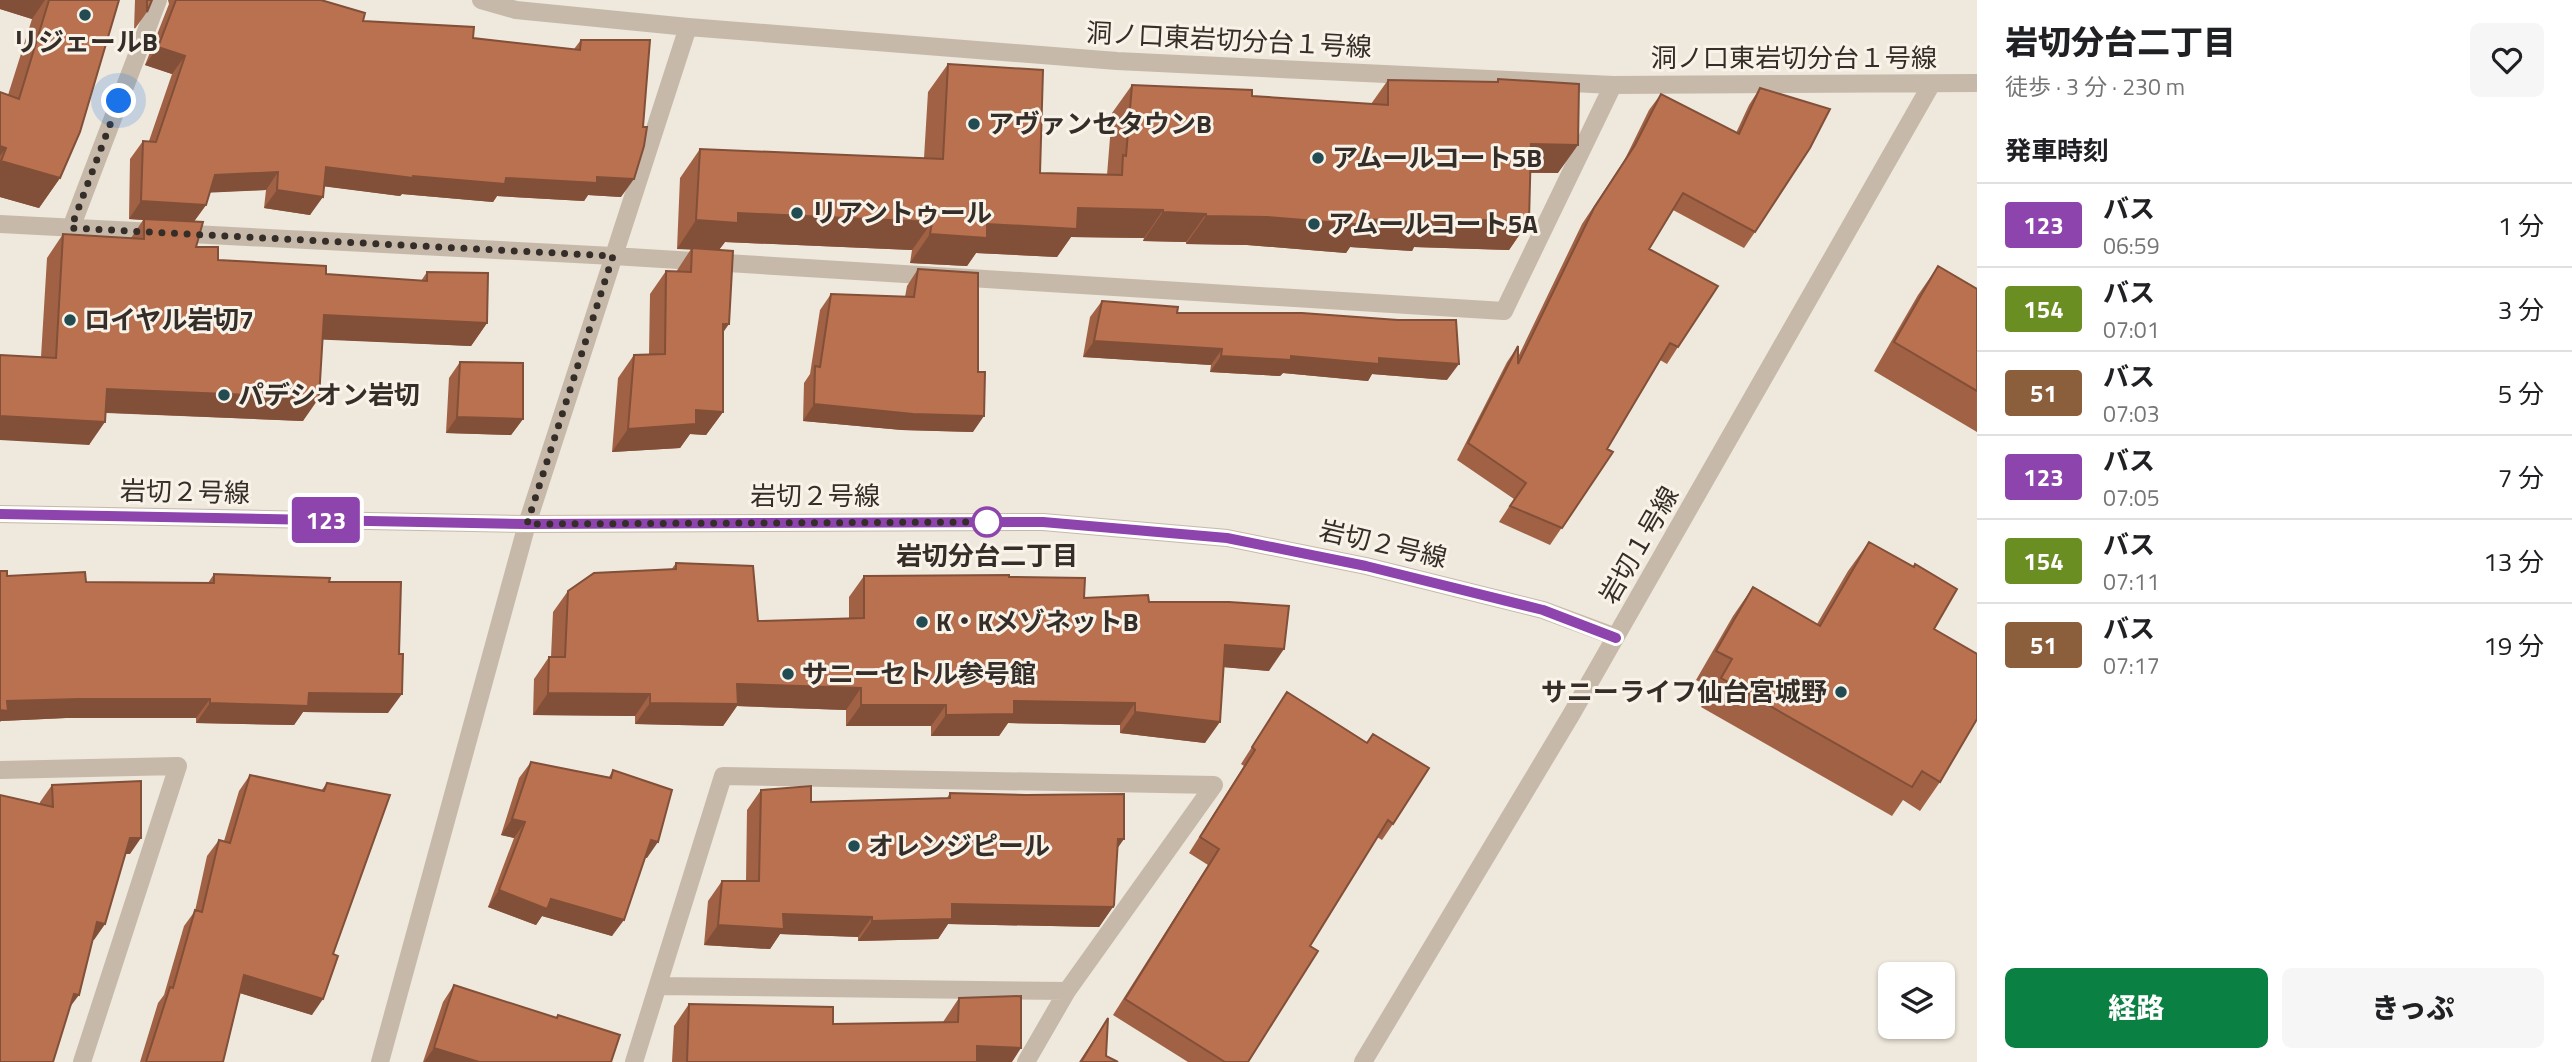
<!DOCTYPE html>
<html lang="ja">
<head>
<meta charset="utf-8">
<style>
	:root { --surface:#fff; --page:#f6f6f6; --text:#202124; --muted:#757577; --line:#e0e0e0; --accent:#0b8043 }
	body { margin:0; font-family:"Titillium Web","Noto Sans JP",sans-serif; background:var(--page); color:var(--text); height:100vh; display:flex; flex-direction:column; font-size:26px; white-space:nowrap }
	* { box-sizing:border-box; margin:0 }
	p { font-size:23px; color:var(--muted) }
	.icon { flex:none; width:38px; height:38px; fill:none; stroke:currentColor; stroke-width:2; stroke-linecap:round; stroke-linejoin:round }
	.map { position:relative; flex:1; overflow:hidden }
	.panel { display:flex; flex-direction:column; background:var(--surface); width:595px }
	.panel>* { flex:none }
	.badge { padding:0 14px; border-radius:5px; font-size:24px; line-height:46px }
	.fabs { position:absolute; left:1878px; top:962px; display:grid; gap:14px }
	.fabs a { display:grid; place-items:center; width:77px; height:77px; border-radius:10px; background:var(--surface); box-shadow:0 2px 5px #0004; font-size:35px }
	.you { position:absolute; width:35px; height:35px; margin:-18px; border:5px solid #fff; border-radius:50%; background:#1a73e8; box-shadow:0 0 0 10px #1a73e833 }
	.map>.badge { position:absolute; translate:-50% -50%; box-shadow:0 0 0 4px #fff }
	h2 { padding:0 28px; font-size:26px; line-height:63px }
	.round { display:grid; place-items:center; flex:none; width:74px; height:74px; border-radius:10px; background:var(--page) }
	.overview { display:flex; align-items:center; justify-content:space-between; height:119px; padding:0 28px }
	h1 { font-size:33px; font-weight:800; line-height:52px }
	.action { display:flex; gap:14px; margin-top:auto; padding:14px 28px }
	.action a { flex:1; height:80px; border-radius:10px; background:var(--accent); color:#fff; font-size:28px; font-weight:800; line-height:80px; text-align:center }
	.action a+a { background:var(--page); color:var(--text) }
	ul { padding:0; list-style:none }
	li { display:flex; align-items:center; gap:21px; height:84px; padding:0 28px; border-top:2px solid var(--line) }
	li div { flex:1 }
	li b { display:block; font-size:26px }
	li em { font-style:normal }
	li .badge { min-width:77px; font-weight:700; text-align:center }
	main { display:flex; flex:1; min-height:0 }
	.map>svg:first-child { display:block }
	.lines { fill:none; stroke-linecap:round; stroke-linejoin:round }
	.minor { stroke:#c6b9a9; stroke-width:18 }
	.wall { fill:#a06145 }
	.shaded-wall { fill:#824f38 }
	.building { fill:#ba7150; stroke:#824f38; stroke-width:2 }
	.line-casing { stroke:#fff; stroke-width:16 }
	.line { stroke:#8e44ad; stroke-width:10 }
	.walk { stroke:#342d28; stroke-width:7; stroke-dasharray:0 12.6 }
	.poi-dot { fill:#224b52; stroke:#f8f2e8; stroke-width:2.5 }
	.stop-dot { fill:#fff; stroke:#8e44ad; stroke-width:3.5 }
	.labels { text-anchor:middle; stroke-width:6; stroke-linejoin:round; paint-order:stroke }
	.street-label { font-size:26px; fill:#342d28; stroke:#f8f2e8 }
	.poi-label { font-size:26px; font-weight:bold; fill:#342d28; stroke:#f8f2e8; text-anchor:start }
	.stop-label { font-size:26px; font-weight:bold; fill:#342d28; stroke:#f8f2e8 }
</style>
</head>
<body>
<main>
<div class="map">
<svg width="1977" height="1062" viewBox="0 0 1977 1062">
	<rect width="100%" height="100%" fill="#efe8dc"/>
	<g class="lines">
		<path class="minor" d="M481 0 516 10 688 27 1117 61 1613 85 1977 83
			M0 224 613 256 1504 311 1613 85
			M71 228 158 0
			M0 514 527 524 1043 522 1227 538 1366 566 1543 610 1616 637
			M0 770 178 766 82 1062
			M658 986 1067 991
			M380 1062 527 524 688 27
			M634 1062 723 776 1214 785 1067 991 1026 1062
			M1363 1062 1571 715 1931 85"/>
	</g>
	<path class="wall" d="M0 0H119L60 178 39 208 0 197V92L8 95 32 19 0 9Z
		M135 0H152L147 12 134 30Z
		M168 0H321L363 21 473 38 574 49 581 40 621 197 588 195 584 201 497 196 493 202 402 194 400 196 324 186 310 215 264 208 266 190 210 192 206 205 194 221 196 247 218 260 326 274 421 281 427 272 487 323 471 346 323 339 303 421 106 413 89 445 41 357 47 258 63 234 131 238 143 220 129 219 130 159 143 141H149L172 74 145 65 169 4Z
		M948 64 1040 173 1107 175 1112 113 1132 85 1252 96 1371 104 1388 80 1496 82 1498 79 1558 173H1530L1529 221 1509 250 1414 247 1412 251 1350 247 1346 253 1247 245 1186 244V242L1143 241 1144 238 1071 237 1057 257 976 253 967 266 910 263 912 250 725 242 719 250 723 332V412L706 435 690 434 680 448 612 452 618 378 634 355H649L650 294 666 271 676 272 691 249H677L680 178 700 149 924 158 928 92Z
		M1760 88 1755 232 1744 248 1673 210 1649 249 1678 347 1667 364 1660 360 1607 449 1613 452 1550 545 1499 522 1514 499 1457 460 1507 362 1518 346V357L1582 224 1624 161 1649 110 1661 94 1736 133 1749 105Z
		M1938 266 1977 289V432L1874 371 1918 295Z
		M918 269 973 432 902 430 803 421 804 383 810 374 820 310 831 294 905 297 907 286Z
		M1102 301 1177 313 1447 380 1372 374 1368 381 1283 373 1280 376 1210 372 1211 365 1083 357 1090 317Z
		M460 362 523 419 511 435 446 433 449 378Z
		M1869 542 1934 629 1940 782 1920 811 1903 800 1892 816 1701 707 1712 688 1696 680 1733 616 1753 587 1817 624 1848 571Z
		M676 563 758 621 849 619V597L864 576 1009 577 1084 598 1149 602 1269 671 1224 667 1205 743 1120 733V725L1008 723 999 736H931V726H846V710L737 706 723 726 635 724V716L533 715 534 679 549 657H551L553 612 568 591 671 570Z
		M214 574 329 582 388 713 303 712 294 725 196 723V718H66L1 721 7 576 86 582 208 583Z
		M1287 692 1367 743 1373 734 1393 824 1382 840 1377 837 1310 946 1248 1062H1188L1113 1015 1208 865 1189 853 1244 766 1241 764Z
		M531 762 609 777 613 770 647 858H645L612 936 542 916 536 925 488 907 514 838 501 835 519 778Z
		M250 775 321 791 327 783 312 1015 240 993 223 1062H140L158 1003 164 995 184 926 195 911 207 856 219 840 224 841 239 791Z
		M52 785 130 854H125L105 924 93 940 70 1007 40 804V802Z
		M761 790 811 802 947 798 950 793 1117 848 1114 905 1099 927 948 924 938 939 858 941V937L780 934 770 949 704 945 708 901 722 881H746L747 810Z
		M454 985 556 1018 558 1015 611 1062H423L443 1002Z
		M959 998 1012 1062H672L674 1026 689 1004 833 1024 943 1022Z
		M1108 1018 1106 1056 1118 1062H1079Z"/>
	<path class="shaded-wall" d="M0 0H45L32 19 0 9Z
		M158 47 185 56 172 74 145 65Z
		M1531 144 1578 145 1558 173 1511 172Z
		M0 146 6 148 0 156Z
		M1 161 60 178 39 208 0 197V163Z
		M326 167 413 176 506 178 597 177 634 179 621 197 588 195 584 201 497 196 493 202 402 194 400 196 313 185Z
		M278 172 266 190 202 193 215 175Z
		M277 190 323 197 310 215 264 208Z
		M141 201 206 205 193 223 129 219Z
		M1078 208 1163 210 1144 238 1071 237 1057 257 976 253 967 266 910 263 930 234Z
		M1163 212 1206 214 1186 242 1143 241Z
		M738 213 932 222 912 250 725 242 718 251 677 249 696 220Z
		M1206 216 1432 219 1529 221 1509 250 1414 247 1412 251 1350 247 1346 253 1247 245 1186 244Z
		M324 315 487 323 471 346 308 339Z
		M723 324H729L713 347Z
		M1094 341 1222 349 1211 365 1083 357Z
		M1221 356 1379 358 1459 364 1447 380 1372 374 1368 381 1283 373 1280 376 1210 372Z
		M107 389 319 398 303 421 91 412Z
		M814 404 984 416 973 432 902 430 803 421Z
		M696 410 723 412 706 435 690 434 680 448 612 452 628 429Z
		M0 416 105 422 89 445 0 440Z
		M457 417 523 419 511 435 446 433Z
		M1225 645 1284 649 1269 671 1210 666Z
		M737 684 861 688 846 710 737 706 723 726 635 724 650 703Z
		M309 693 402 694 388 713 303 712 294 725 196 723 210 703Z
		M548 693 650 694 635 716 533 715Z
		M80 699H210L196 718H66L1 721 0 722V710L7 701Z
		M1014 701 1135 703 1120 725 1008 723 999 736H931L946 715Z
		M861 705H946L931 726H846Z
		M1135 712 1220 722 1205 743 1120 733Z
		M512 819 525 822 514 838 501 835Z
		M130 838H141L130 854H119Z
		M1118 839H1124L1110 859Z
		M651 840 658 842 647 858 640 856Z
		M499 890 551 899 624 920 612 936 542 916 536 925 488 907Z
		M952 904 1113 907 1099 927 948 924 938 939 858 941 872 921Z
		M783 914 872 917 858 937 780 934 770 949 704 945 718 925Z
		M97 922 105 924 94 940 86 938Z
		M244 975 323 999 312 1015 233 991Z
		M74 994 79 995 67 1011Z
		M977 1046 1021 1048 1012 1062H966Z
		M434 1048 479 1062H424Z"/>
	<path class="building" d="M49 0H119L80 132 60 178 1 161 6 148 0 146V92L19 99Z
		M147 0H152L147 12Z
		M176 0H321L365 13 363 21 474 27 473 38 580 50 581 40H650L643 127H647L644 146 634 179 597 177V183L506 178 505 184 413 176V178L326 167 323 197 277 190 278 172 215 175 206 205 141 201 143 141 156 142 185 56 158 47Z
		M948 64 1043 70 1040 173 1122 175 1123 155 1126 156 1132 85 1252 90V96L1388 105V80L1498 82V79L1579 84 1578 145 1531 144 1529 221 1432 219V223L1366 219V225L1267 217 1206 216V214L1163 212V210L1078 208 1077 229 987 224V238L930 234 932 222 738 213V223L696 220 700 149 943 159Z
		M1760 88 1830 109 1810 148 1755 232 1683 193 1649 249 1718 286 1678 347 1670 343 1607 449 1613 452 1562 528 1510 506 1526 483 1468 443 1518 346V364L1594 208 1635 145 1661 94 1739 134Z
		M144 219 203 222 196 247H218V260L326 266V274L427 281V272L488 273 487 323 324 315 319 398 107 389 105 422 0 416V355L56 358 63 234 144 239Z
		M692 248 733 251 729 324H723V412L696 410V424L628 429 634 355 665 354 666 271 691 272Z
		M1938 266 1977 289V391L1894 342Z
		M918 269 978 273V372H985L984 416 913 414 814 404 815 366 820 367 831 294 914 297Z
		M1102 301 1178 307 1177 313H1302L1398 320H1456L1459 364 1379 358V364L1291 356V360L1221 356 1222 349 1094 341Z
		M460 362 523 363V419L457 417Z
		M1869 542 1914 567 1915 564 1957 589 1934 629 1977 654V719L1940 782 1922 771 1912 787 1721 678 1732 659 1716 651 1753 587 1820 626Z
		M676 563 753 566 758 621 864 618V576L1009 575V577L1085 578 1084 598 1148 595 1149 602H1229L1289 606 1284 649 1225 645 1220 722 1135 712V703L1014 701V714L946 715V705H861V688L737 684 738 704 650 703V694L548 693 549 657H565L568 591 594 573 676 569Z
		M0 571H7V576L85 572 86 582 214 583V574L330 578 329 582H401L399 654H403L402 694 309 693 308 706 210 703V699H80L7 701 8 711 0 710Z
		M1287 692 1367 743 1373 734 1429 768 1393 824 1388 820 1310 946 1318 951 1248 1062H1225L1125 999 1219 849 1200 837 1255 750 1252 747Z
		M531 762 611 778 613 770 672 790 658 842 651 840 624 920 551 899 547 909 499 890 525 822 512 819Z
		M250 775 324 791 327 783 390 795 333 954 338 956 323 999 244 975 223 1062H146L170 987 173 988 195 910 202 912 219 840 230 843Z
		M141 781V838H130L105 924 97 922 79 995 74 994 53 1062H0V795L53 807 52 785Z
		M811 786V802L950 798V793L1026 795 1124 794V839H1118L1114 905 1113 907 952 904V919L872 921V917L783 914 784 929 718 925 722 881H759L761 790Z
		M454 985 557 1018 558 1015 620 1035 611 1062H479L434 1048Z
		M1021 996V1048L977 1046V1062H687L689 1004 833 1007V1024L958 1022 959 998Z
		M1108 1018 1106 1056 1118 1062H1081Z"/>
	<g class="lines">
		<defs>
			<path id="line" d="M0 514 527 524 1043 522 1227 538 1366 566 1543 610 1616 638"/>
		</defs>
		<use href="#line" class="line-casing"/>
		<use href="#line" class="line"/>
		<path class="walk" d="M119 101 71 228 613 256 527 524 989 522H987"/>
	</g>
	<g class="poi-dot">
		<circle cx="85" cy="15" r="7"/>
		<circle cx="974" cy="124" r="7"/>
		<circle cx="1318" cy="158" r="7"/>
		<circle cx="797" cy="213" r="7"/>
		<circle cx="1314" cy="224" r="7"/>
		<circle cx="70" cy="320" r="7"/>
		<circle cx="224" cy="395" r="7"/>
		<circle cx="922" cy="622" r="7"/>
		<circle cx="788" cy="674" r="7"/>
		<circle cx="1841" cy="692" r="7"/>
		<circle cx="854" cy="846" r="7"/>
	</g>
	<circle class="stop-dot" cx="987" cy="522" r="14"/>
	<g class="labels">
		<g class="street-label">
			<text transform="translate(1229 40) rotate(3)" y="9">洞ノ口東岩切分台１号線</text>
			<text x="1794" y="67">洞ノ口東岩切分台１号線</text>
			<text transform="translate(185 492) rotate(1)" y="9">岩切２号線</text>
			<text x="815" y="505">岩切２号線</text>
			<text transform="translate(1383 544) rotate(13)" y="9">岩切２号線</text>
			<text transform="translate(1639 545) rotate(-60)" y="9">岩切１号線</text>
		</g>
		<g class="poi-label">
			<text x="85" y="51" text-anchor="middle">リジェールB</text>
			<text x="988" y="133">アヴァンセタウンB</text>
			<text x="1332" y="167">アムールコート5B</text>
			<text x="811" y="222">リアントゥール</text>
			<text x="1328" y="233">アムールコート5A</text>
			<text x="84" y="329">ロイヤル岩切7</text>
			<text x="238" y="404">パデシオン岩切</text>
			<text x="936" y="631">K・KメゾネットB</text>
			<text x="802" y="683">サニーセトル参号館</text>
			<text x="1827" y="701" text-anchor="end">サニーライフ仙台宮城野</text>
			<text x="868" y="855">オレンジピール</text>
		</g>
		<g class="stop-label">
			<text x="987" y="565">岩切分台二丁目</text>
		</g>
	</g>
</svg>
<div class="fabs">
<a><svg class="icon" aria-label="layers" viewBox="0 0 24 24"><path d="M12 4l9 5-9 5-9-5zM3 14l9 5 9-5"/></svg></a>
</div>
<div class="you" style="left:119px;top:101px"></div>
<b class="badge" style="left:326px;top:520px;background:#8e44ad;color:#fff">123</b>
</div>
<section class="panel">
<div class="overview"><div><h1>岩切分台二丁目</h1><p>徒歩 · 3 分 · 230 m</p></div><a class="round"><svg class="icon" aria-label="heart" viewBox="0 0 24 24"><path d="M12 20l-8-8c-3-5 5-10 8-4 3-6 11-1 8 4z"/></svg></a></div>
<h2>発車時刻</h2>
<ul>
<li><span class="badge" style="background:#8e44ad;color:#fff">123</span><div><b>バス</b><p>06:59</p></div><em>1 分</em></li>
<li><span class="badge" style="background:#6b8e23;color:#fff">154</span><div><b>バス</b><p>07:01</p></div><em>3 分</em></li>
<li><span class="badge" style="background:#8b5e3c;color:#fff">51</span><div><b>バス</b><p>07:03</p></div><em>5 分</em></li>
<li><span class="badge" style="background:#8e44ad;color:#fff">123</span><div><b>バス</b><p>07:05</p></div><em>7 分</em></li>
<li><span class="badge" style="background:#6b8e23;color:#fff">154</span><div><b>バス</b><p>07:11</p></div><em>13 分</em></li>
<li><span class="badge" style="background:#8b5e3c;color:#fff">51</span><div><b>バス</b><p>07:17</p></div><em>19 分</em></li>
</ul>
<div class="action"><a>経路</a><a>きっぷ</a></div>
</section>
</main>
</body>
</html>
